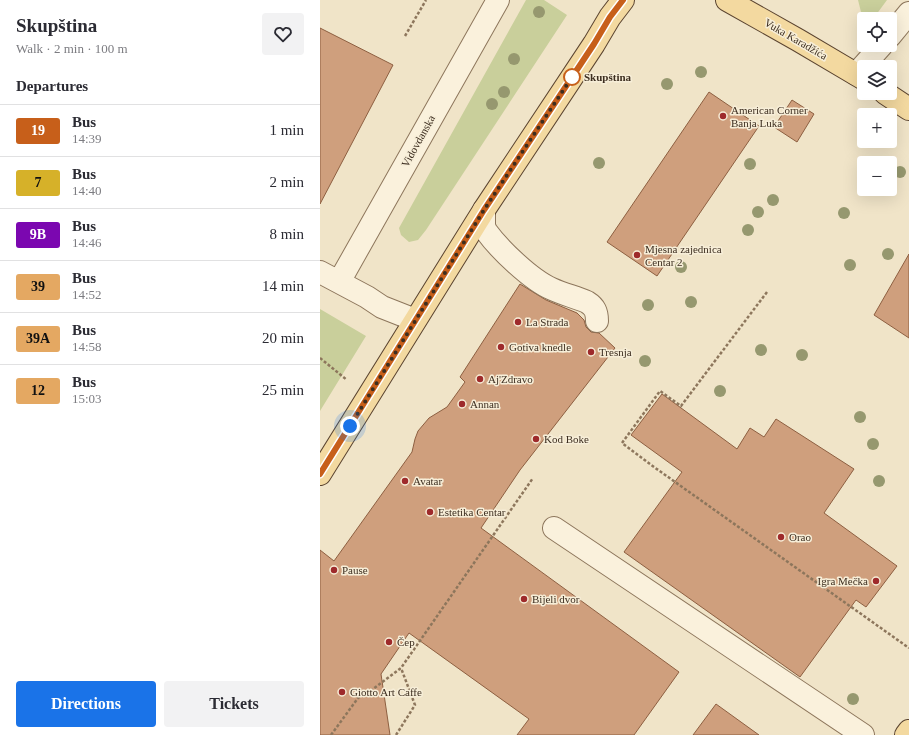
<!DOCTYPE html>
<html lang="en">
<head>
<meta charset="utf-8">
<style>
	:root { --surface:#fff; --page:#f2f2f3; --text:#2b2b33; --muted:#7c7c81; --line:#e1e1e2; --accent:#1a73e8 }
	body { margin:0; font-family:"Times New Roman",serif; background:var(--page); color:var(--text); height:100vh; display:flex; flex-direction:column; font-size:15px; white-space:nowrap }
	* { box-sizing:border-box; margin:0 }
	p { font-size:13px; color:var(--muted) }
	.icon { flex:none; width:22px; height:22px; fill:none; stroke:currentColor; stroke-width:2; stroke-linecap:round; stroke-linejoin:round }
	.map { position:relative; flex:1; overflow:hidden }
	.panel { display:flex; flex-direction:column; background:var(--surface); width:320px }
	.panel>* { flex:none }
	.badge { padding:0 8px; border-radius:3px; font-size:14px; line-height:26px }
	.controls { position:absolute; left:537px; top:12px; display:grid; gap:8px }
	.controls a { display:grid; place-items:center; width:40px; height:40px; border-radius:4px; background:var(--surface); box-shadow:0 4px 16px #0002; font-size:20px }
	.you { position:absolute; width:20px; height:20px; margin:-10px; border:3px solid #fff; border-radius:50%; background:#1a73e8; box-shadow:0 0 0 6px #1a73e833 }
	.map>.badge { position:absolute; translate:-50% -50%; box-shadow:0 0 0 2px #fff }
	h2 { padding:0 16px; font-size:15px; line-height:36px }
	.round { display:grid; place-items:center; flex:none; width:42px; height:42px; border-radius:4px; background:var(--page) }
	.headline { display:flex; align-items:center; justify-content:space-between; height:68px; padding:0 16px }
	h1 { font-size:19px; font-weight:600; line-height:30px }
	.primary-button { display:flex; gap:8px; margin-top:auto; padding:8px 16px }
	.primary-button a { flex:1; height:46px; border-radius:4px; background:var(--accent); color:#fff; font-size:16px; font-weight:600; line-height:46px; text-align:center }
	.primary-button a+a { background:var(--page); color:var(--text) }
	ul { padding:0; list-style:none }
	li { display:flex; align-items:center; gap:12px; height:52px; padding:0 16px; border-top:1px solid var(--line) }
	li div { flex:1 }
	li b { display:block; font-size:15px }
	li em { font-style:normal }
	li .badge { min-width:44px; font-weight:700; text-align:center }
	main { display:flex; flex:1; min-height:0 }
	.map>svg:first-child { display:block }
	.green { fill:#c9cf9b }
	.building { fill:#cf9f7d; stroke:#8d5f41 }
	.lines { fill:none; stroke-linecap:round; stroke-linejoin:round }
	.minor-casing { stroke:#8d765c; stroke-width:24 }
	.major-casing { stroke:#5b4430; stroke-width:24 }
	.path { stroke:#8d765c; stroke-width:2.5; stroke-dasharray:3 2; stroke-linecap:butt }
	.minor { stroke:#faf1dc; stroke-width:22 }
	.major { stroke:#f3d9a0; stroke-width:22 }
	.tree { fill:#96986f }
	.line-casing { stroke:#fff; stroke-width:9 }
	.line { stroke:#c75f1a; stroke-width:6 }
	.walk { stroke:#3d2e20; stroke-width:4; stroke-dasharray:0 7.2 }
	.stop-dot { fill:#fff; stroke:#c75f1a; stroke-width:2 }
	.poi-dot { fill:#9e2a2b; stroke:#f7eed8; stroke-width:1.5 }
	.labels { text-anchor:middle; stroke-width:3; stroke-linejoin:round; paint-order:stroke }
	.street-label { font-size:11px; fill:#3d2e20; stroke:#f7eed8 }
	.stop-label { font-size:11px; font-weight:bold; fill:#3d2e20; stroke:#f7eed8; text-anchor:start }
	.poi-label { font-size:11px; fill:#3d2e20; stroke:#f7eed8; text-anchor:start }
</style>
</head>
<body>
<main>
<section class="panel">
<div class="headline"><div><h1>Skupština</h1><p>Walk · 2 min · 100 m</p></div><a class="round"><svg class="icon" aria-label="heart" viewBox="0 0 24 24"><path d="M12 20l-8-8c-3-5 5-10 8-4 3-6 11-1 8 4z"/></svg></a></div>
<h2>Departures</h2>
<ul>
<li><span class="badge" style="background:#c75f1a;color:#fff">19</span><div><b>Bus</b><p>14:39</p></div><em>1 min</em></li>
<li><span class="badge" style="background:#d6b129;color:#111">7</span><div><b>Bus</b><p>14:40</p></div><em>2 min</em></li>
<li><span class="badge" style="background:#7b07b0;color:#fff">9B</span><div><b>Bus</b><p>14:46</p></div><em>8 min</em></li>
<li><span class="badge" style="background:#e4a862;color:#111">39</span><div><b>Bus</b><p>14:52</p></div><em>14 min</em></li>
<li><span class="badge" style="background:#e4a862;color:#111">39A</span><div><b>Bus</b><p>14:58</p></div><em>20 min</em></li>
<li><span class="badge" style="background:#e4a862;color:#111">12</span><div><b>Bus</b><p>15:03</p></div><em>25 min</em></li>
</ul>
<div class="primary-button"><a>Directions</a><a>Tickets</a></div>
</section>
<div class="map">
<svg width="589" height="735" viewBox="0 0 589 735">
	<rect width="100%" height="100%" fill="#f0e4c8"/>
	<path class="green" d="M206 0H224L247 15 106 230 98 240 89 242 81 235 79 228Z
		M538 0H567L553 19H548L542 16Z
		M0 309 46 336 0 411Z"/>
	<path class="building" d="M0 28 73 65 0 204Z
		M389 92 439 126 337 276 287 242Z
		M472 100 494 114 477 142 454 127Z
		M589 254V338L554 315Z
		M200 284 226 300 257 313 264 320 266 327 271 332 279 333 295 348 200 470 161 528 359 672 314 735H197L209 719 89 633 61 674 70 735H0V550L14 561 92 452 95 439 98 431 109 418 127 407 145 382 140 377Z
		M342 394 417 449 430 428 444 437 456 419 534 469 504 513 577 566 546 607 536 600 480 677 304 552 362 472 311 435Z
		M396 704 439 735H373Z"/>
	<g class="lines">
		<defs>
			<path id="minor" d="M570 36 589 13
				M536 74 562 45
				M164 210V226L166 231C179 249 211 280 232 289 243 294 255 297 267 302 275 307 277 312 277 321
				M0 272 47 297 62 307 95 320
				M19 282 178 0
				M234 528 543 735"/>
			<path id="major" d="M407 0 478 40 544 79
				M565 93 589 109
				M0 474 164 210 274 44 290 17 303 0
				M586 735 589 731"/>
		</defs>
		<use href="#minor" class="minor-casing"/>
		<use href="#major" class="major-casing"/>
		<path class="path" d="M85 36 106 0
			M447 292 361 406 340 391 302 443 334 467 589 648
			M0 358 27 380
			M11 735 38 698 49 692 81 668 213 478
			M76 735 95 705 81 668"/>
		<use href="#minor" class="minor"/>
		<use href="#major" class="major"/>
	</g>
	<g class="tree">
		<circle cx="219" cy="12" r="6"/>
		<circle cx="194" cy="59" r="6"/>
		<circle cx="381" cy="72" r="6"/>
		<circle cx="347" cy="84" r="6"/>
		<circle cx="184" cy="92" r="6"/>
		<circle cx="172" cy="104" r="6"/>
		<circle cx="279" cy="163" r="6"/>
		<circle cx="430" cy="164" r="6"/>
		<circle cx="580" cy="172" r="6"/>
		<circle cx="453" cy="200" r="6"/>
		<circle cx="438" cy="212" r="6"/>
		<circle cx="524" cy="213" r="6"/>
		<circle cx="428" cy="230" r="6"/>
		<circle cx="568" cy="254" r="6"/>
		<circle cx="530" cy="265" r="6"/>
		<circle cx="361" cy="267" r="6"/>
		<circle cx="371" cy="302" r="6"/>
		<circle cx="328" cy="305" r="6"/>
		<circle cx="441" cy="350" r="6"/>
		<circle cx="482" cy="355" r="6"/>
		<circle cx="325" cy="361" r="6"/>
		<circle cx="400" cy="391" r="6"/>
		<circle cx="540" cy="417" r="6"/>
		<circle cx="553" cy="444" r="6"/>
		<circle cx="559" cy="481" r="6"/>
		<circle cx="533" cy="699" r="6"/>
	</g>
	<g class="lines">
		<defs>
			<path id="line" d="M0 474 164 210 274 44 290 17 303 0"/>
		</defs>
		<use href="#line" class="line-casing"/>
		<use href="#line" class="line"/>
		<path class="walk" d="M30 426 164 210 252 77"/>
	</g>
	<circle class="stop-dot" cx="252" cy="77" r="8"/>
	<g class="poi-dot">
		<circle cx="403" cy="116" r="4"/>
		<circle cx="317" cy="255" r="4"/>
		<circle cx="198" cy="322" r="4"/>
		<circle cx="181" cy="347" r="4"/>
		<circle cx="271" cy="352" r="4"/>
		<circle cx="160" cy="379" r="4"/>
		<circle cx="142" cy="404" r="4"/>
		<circle cx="216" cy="439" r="4"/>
		<circle cx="85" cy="481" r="4"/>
		<circle cx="110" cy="512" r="4"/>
		<circle cx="461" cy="537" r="4"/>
		<circle cx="14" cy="570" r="4"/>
		<circle cx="556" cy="581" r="4"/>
		<circle cx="204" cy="599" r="4"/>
		<circle cx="69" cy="642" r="4"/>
		<circle cx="22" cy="692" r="4"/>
	</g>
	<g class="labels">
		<g class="street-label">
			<text transform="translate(476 39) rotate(30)" y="4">Vuka Karadžića</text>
			<text transform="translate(98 141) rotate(-61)" y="4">Vidovdanska</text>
		</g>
		<g class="stop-label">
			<text x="264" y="81">Skupština</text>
		</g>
		<g class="poi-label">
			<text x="411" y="114">American Corner<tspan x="411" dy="13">Banja Luka</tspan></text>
			<text x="325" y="253">Mjesna zajednica<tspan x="325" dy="13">Centar 2</tspan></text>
			<text x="206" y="326">La Strada</text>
			<text x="189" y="351">Gotiva knedle</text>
			<text x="279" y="356">Tresnja</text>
			<text x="168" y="383">Aj'Zdravo</text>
			<text x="150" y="408">Annan</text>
			<text x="224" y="443">Kod Boke</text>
			<text x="93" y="485">Avatar</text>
			<text x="118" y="516">Estetika Centar</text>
			<text x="469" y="541">Orao</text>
			<text x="22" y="574">Pause</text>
			<text x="548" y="585" text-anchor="end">Igra Mečka</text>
			<text x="212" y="603">Bijeli dvor</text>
			<text x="77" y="646">Čep</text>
			<text x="30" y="696">Giotto Art Caffe</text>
		</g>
	</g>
</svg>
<div class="controls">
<a><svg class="icon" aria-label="locate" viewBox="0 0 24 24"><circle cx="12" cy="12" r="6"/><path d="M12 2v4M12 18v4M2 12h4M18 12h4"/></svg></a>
<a><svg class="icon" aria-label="layers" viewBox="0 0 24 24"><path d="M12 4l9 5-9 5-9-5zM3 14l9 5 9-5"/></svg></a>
<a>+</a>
<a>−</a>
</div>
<div class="you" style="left:30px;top:426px"></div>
</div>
</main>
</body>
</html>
